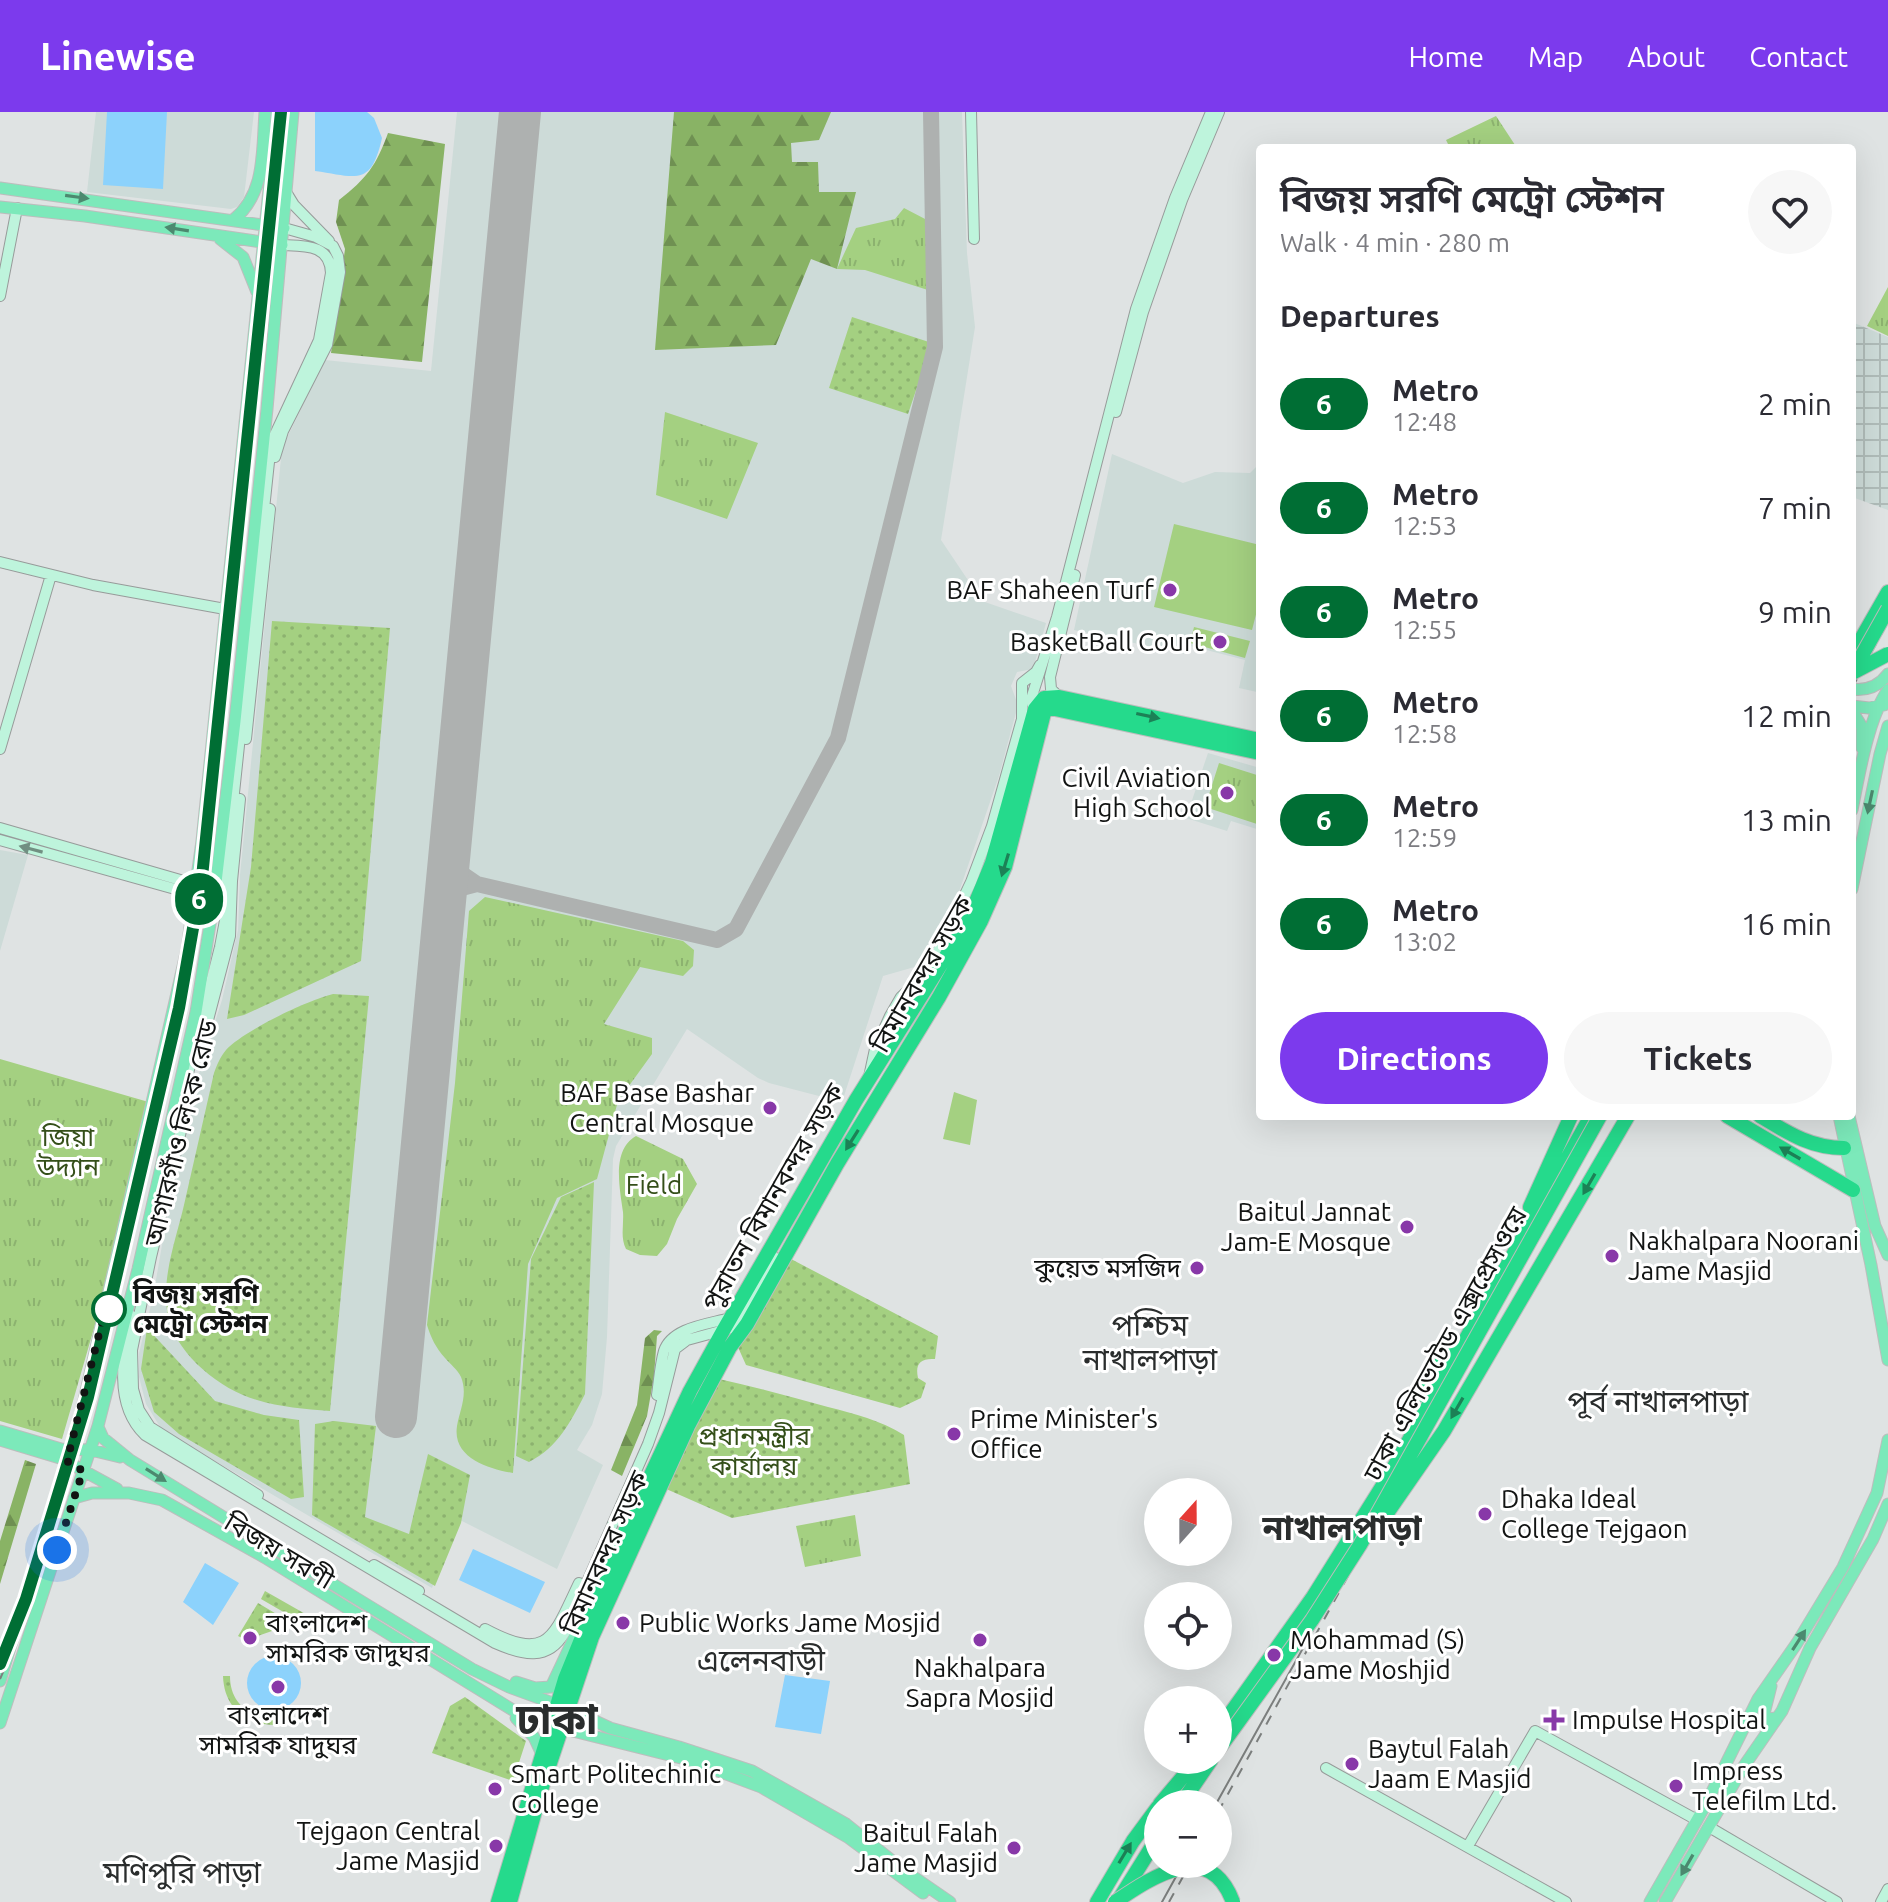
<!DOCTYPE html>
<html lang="en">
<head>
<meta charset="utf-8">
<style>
	:root { --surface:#fff; --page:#f7f7f7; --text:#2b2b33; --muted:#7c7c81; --accent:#7c3aed }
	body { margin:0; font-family:Ubuntu,"Noto Sans Bengali",sans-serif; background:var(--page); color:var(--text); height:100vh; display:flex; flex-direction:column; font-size:30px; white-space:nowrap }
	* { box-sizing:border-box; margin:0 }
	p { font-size:26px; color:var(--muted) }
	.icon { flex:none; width:44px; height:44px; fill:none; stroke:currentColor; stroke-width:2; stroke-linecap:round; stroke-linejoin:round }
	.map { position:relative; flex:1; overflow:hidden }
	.panel { position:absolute; left:1256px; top:32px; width:600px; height:976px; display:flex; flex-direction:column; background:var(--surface); border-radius:8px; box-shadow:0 8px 32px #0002 }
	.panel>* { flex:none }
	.badge { padding:0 16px; border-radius:26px; font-size:28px; line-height:52px }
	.needle { width:52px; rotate:21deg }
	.tools { position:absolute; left:1144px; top:1366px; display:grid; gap:16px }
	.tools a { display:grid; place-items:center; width:88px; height:88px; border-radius:50%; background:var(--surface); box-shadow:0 8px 32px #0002; font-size:40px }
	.you { position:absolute; width:40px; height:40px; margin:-20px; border:6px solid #fff; border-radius:50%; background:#1a73e8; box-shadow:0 0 0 12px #1a73e833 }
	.map>.badge { position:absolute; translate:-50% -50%; box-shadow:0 0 0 4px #fff }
	h2 { padding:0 24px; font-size:30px; line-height:72px }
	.round { display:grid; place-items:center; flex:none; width:84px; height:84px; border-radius:42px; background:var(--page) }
	.headline { display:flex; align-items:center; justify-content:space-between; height:136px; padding:0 24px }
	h1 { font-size:38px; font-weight:600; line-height:60px }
	.action { display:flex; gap:16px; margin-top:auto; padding:16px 24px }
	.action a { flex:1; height:92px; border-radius:48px; background:var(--accent); color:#fff; font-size:32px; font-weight:600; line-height:92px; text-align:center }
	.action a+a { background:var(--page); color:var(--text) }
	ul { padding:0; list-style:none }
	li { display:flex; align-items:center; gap:24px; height:104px; padding:0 24px }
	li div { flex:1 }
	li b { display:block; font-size:30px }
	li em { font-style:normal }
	li .badge { min-width:88px; font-weight:700; text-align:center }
	header { display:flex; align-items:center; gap:48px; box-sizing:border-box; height:112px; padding:0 40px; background:var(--accent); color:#fff }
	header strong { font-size:38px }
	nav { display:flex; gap:44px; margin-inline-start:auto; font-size:28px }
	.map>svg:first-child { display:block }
	.built { fill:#cddbd8 }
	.industrial { fill:url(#industrial-grid) }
	.grass { fill:url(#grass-tufts) }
	.forest { fill:url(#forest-firs) }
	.garden { fill:url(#garden-dots) }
	.pitch { fill:#a4d081 }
	.water { fill:#8cd2fc }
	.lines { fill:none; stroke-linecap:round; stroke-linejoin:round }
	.taxiway { stroke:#aeb1b0; stroke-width:16 }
	.runway { stroke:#aeb1b0; stroke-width:42 }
	.secondary-casing { stroke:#979b9a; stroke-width:12 }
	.primary-casing { stroke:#bdbdbd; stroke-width:13 }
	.highway-casing { stroke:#bdbdbd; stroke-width:16 }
	.secondary { stroke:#bef4dc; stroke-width:10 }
	.primary { stroke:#7ce9ba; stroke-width:11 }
	.highway { stroke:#25da8c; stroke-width:14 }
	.tram { stroke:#7c7f7e; stroke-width:2 }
	.rail { stroke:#7c7f7e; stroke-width:2; stroke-dasharray:10 10; stroke-linecap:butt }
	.highway-bridge-casing { stroke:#bdbdbd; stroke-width:16; stroke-linecap:butt }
	.highway-bridge { stroke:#25da8c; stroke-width:14 }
	.oneway { fill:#4c896f }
	.oneway2 { fill:#1c8156 }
	.oneway3 { fill:#718f82 }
	.line-casing { stroke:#fff; stroke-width:18 }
	.line { stroke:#006e34; stroke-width:12 }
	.walk { stroke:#121413; stroke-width:8; stroke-dasharray:0 14.4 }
	.poi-dot { fill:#8838a8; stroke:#fff; stroke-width:3 }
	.stop-dot { fill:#fff; stroke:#006e34; stroke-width:4 }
	.labels { text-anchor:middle; stroke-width:6; stroke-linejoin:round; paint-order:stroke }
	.poi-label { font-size:26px; fill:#121413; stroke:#fff; text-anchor:start }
	.street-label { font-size:26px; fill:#121413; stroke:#fff }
	.park-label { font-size:26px; fill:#344f19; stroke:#fff }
	.stop-label { font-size:26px; font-weight:bold; fill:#121413; stroke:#fff; text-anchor:start }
	.quarter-label { font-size:30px; fill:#2a2d2d; stroke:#fff }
	.district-label { font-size:34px; font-weight:bold; fill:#2a2d2d; stroke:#fff }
	.town-label { font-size:42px; font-weight:bold; fill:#2a2d2d; stroke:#fff }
</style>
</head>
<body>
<header>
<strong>Linewise</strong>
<nav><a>Home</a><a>Map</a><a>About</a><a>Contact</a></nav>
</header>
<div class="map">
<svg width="1888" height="1790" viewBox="0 0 1888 1790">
	<defs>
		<pattern id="industrial-grid" width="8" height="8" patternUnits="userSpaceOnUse" patternTransform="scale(2)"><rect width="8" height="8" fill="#cddbd8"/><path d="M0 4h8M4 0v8" fill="none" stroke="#afbbb8"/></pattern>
		<pattern id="grass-tufts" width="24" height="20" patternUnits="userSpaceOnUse" patternTransform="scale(2)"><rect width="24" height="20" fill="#a4d081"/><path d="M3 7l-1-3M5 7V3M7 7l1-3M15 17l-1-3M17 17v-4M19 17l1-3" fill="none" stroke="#8cb26f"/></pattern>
		<pattern id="forest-firs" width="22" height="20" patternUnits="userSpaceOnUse" patternTransform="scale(2)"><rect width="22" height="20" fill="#89b365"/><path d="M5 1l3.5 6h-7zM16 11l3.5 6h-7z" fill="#6f9052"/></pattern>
		<pattern id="garden-dots" width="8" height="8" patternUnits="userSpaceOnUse" patternTransform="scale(2)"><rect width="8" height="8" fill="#a4d081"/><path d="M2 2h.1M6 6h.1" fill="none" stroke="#8cb26f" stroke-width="1.8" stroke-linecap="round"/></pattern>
	</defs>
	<rect width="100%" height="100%" fill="#dfe3e3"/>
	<path class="built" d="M96 0H254L244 85 237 95 231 97 87 80Z
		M457 0H962L967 141 975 215 941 428 982 489 1046 511 1033 557 1017 560 1011 574 1018 593 999 664 953 797 918 854 883 864 842 990 769 971 758 966 687 917 616 1034 613 1047 607 1225 602 1282 592 1313 577 1338 603 1353 557 1457 458 1407 432 1476 162 1318 146 1292 139 1265V1241L153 1185 173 1070 201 954 222 888 238 818 240 763 282 336 325 248 431 259Z
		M1112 342 1183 371 1215 360 1250 361 1260 351V567L1257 580 1239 576 1245 548 1187 533 1185 542 1074 518Z
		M1208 641 1260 656V718L1231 709 1227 719 1186 706Z
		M0 738 28 743 0 839Z"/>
	<path class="industrial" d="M1852 210 1888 225V398L1852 385Z"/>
	<path class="grass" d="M1496 4 1517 36H1450L1446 28Z
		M904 96 927 108 931 179 865 158 837 157 856 116 895 107Z
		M1888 175V224L1867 214Z
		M665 300 758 331 727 407 656 383Z
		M1219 651 1260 664V713L1205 695Z
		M485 785 683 829 694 838 693 854 683 864 640 855 604 912 652 926V942L618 989 597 1067 557 1086 528 1152 513 1361C489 1357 452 1346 457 1314 460 1297 468 1283 461 1265 458 1258 450 1252 445 1246 436 1236 431 1226 427 1213L455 971 469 799Z
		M0 947 152 991 103 1185 62 1327 0 1309Z
		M636 1024 683 1047 697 1072 677 1107 667 1132 657 1144 640 1143 626 1137C620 1125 624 1113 623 1100 620 1077 611 1038 636 1024Z
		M855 1403 861 1444 805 1455 796 1414Z"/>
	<path class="forest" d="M674 0H831L819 28 791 31 792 50H818L819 80H856L837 157 811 147 776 233 655 238Z
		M388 21 445 32 422 250 331 241 345 137 336 110 339 88C367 66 376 54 388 21Z
		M654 1218 662 1219 657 1224 654 1264 647 1304 622 1364 611 1358 637 1293 645 1226Z
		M25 1348 36 1352 0 1472V1429Z"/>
	<path class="garden" d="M852 205 932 231 908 302 829 276Z
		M272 509 390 516 361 849 244 903 227 907 251 755Z
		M333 882 369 884 330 1299C305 1297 280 1295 257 1288 221 1278 179 1244 169 1208 159 1171 176 1128 184 1093 194 1049 204 1005 214 961 217 953 220 945 226 938 243 919 308 888 333 882Z
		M594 1070 585 1282C570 1311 558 1335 529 1350L516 1344 531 1147 561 1085Z
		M791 1147 938 1224 935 1247C920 1246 915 1252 918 1266L926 1271 921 1286 900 1296 746 1253 737 1233Z
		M147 1216 215 1289 264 1303 299 1308 304 1385 291 1387 179 1322 154 1300 141 1257Z
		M719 1267C756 1275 792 1285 828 1295 855 1302 880 1308 904 1323L910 1372 732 1406 664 1376Z
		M334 1309 376 1314 365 1405 409 1422 428 1342 470 1363 461 1411 435 1474 312 1403 315 1312Z
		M265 1479 323 1512 318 1520 261 1487Z
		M258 1491 305 1519 273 1512 271 1513 272 1519 246 1528 238 1524Z
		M223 1564H230C230 1591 249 1605 274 1606L275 1613C245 1613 224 1595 223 1564Z
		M465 1585 526 1629 513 1669 432 1641 450 1594Z"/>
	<path class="pitch" d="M1174 412 1260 433V487L1252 518 1154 495Z
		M1194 515 1250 529 1245 546 1190 531Z
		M954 980 977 988 970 1033 943 1027Z"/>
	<path class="water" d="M107 0H167L163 77 103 73Z
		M315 0H367L374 6 382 26C371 75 357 65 315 59Z
		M473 1437 545 1470 530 1501 459 1468Z
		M205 1451 239 1471 213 1513 183 1490Z
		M247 1571a27 27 0 1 1 54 0a27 27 0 1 1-54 0Z
		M785 1563 830 1569 821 1622 775 1615Z"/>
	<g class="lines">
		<path class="taxiway" d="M450 741 461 761 477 772
			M445 790 458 777 477 772 717 828 736 817 838 626 935 235 931 0"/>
		<path class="runway" d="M396 1305 520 0"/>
		<defs>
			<path id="secondary" d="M971 0 974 127
				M286 80 294 93 329 129
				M0 184 17 96
				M1116 300 1143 200 1182 88 1219 0
				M275 345 283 319 327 233 340 160 338 144 333 134 316 125 284 116
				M0 450 93 473 225 497
				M1059 585 1051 577 1050 565 1075 463
				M1039 599 1032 592V584L1057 505 1136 197 1175 86 1211 0
				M246 627 270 397
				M0 637 51 463
				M0 716 215 778
				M0 728 218 789
				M202 931 230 824 232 769 240 687
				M869 965 875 937 890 904 901 885 923 864 936 843 971 770 992 714 1022 607V571L1036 560 1040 553
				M189 985 151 1145 132 1238 133 1277 139 1298 150 1315 258 1383
				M180 993 220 835 226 803 227 747 271 331 319 228 331 161C330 132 305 134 282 133
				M132 1204C123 1242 113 1292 145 1323L495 1531C522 1543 548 1550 565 1520L648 1332 659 1301 675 1237 687 1228 735 1215 776 1146
				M657 1283C659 1269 660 1253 664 1239 672 1215 710 1212 730 1206
				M374 1453 419 1479
				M485 1517C549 1551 553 1525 579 1471
				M1326 1656 1566 1790
				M1709 1715 1837 1790
				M1468 1734 1535 1619 1697 1708
				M1881 1790 1888 1777"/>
			<path id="primary" d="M0 76 284 116
				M0 95 85 104 282 133
				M233 108C266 82 262 39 265 0
				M220 127 243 145 257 180
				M1852 577C1867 579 1879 574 1888 562
				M1852 594 1869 596 1884 593
				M1852 599 1862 615V636
				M1852 698C1859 664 1868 606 1888 578
				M1852 777 1880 642 1888 614
				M1839 1004 1871 1153 1888 1248
				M1849 1004 1875 1114 1888 1143
				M98 1315 103 1326 130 1348 472 1557 509 1575 569 1597 610 1616 679 1635 752 1659 846 1712 905 1759 950 1790
				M0 1319 61 1337 91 1338 120 1345
				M0 1328 60 1346 117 1377
				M74 1386 92 1381H129L162 1388 264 1445 529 1608 689 1648 761 1675 849 1726 923 1781
				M0 1569 83 1293 187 837 202 729 277 0
				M516 1570 535 1576 551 1575 590 1492
				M1771 1574 1764 1602 1769 1607 1776 1606
				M516 1606 534 1625 541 1640
				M0 1611 98 1314 138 1157 196 900 214 787 235 609 267 297 293 0
				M1650 1790 1705 1694 1758 1587 1797 1531 1843 1455 1877 1381 1888 1328
				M1665 1790 1744 1654 1782 1599 1810 1536 1873 1427 1888 1392"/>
			<path id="highway" d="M1852 543 1888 480
				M1727 1004 1853 1078
				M1760 1004C1788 1021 1811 1036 1844 1036
				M1530 1095 1571 1004
				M1423 1283 1448 1238
				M1218 1619 1313 1485 1390 1362 1591 1004
				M1160 1692 1197 1648
				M1181 1692 1211 1648
				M1118 1789 1158 1725
				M498 1790 565 1567 629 1410 690 1279 723 1219 856 988 968 809 992 751 1035 597 1044 586 1059 585 1260 628
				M510 1790 540 1681 592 1525 688 1314 730 1235 747 1212 837 1052 939 885 981 809 1005 755 1044 601 1048 597H1055L1260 641
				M1097 1790 1133 1729 1158 1695"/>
		</defs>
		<use href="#secondary" class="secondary-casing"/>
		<use href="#primary" class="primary-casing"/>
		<use href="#highway" class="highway-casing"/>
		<use href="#secondary" class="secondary"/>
		<use href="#primary" class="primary"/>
		<use href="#highway" class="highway"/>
		<path class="tram" d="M1852 564 1888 497
			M1216 1692 1600 1004
			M1162 1790 1183 1752"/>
		<path class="rail" d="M1852 576 1888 510
			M0 1567C22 1518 36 1468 53 1417 108 1248 143 1072 183 898L206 767 288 0
			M1218 1700 1461 1259 1607 1004
			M1169 1790 1190 1752"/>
		<defs>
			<path id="highway-bridge" d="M1852 561 1888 497
				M1852 561 1888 542
				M1383 1407 1444 1319 1628 1004
				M1218 1638 1312 1508 1360 1433 1600 1004
				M1115 1790C1152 1765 1209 1726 1233 1790"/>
		</defs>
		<use href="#highway-bridge" class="highway-bridge-casing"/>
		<use href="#highway-bridge" class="highway-bridge"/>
	</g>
	<defs><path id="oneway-solid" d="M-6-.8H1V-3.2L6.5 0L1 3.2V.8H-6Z" transform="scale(2)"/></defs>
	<g class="oneway">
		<use href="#oneway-solid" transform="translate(77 85) rotate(8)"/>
		<use href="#oneway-solid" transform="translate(177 117) rotate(-171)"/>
		<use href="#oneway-solid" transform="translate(1870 690) rotate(102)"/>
		<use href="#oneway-solid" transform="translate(156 1363) rotate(32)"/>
		<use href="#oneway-solid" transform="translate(1799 1528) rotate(-57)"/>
		<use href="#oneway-solid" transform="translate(1687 1753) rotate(120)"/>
	</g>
	<g class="oneway2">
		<use href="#oneway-solid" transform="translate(1148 604) rotate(12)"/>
		<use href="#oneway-solid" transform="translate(1005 753) rotate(107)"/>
		<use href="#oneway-solid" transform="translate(852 1028) rotate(122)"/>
		<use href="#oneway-solid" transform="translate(1790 1041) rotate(-150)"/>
		<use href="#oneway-solid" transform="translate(1589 1072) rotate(120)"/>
		<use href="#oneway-solid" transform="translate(1457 1296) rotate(120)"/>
		<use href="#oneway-solid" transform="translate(1125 1741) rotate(-59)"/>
	</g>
	<use class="oneway3" href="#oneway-solid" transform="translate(31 737) rotate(-165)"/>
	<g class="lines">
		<defs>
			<path id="line" d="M0 1552 26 1487 88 1285 179 896 202 765 281 0"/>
		</defs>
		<use href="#line" class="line-casing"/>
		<use href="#line" class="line"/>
		<path class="walk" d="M57 1438 83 1359 67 1349 104 1202 109 1197"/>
	</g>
	<g class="poi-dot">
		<circle cx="1170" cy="478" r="8"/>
		<circle cx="1220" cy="530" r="8"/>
		<circle cx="1227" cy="681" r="8"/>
		<circle cx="770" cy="996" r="8"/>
		<circle cx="1407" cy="1115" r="8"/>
		<circle cx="1612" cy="1144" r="8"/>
		<circle cx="1197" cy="1156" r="8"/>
		<circle cx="954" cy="1322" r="8"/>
		<circle cx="1485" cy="1402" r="8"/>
		<circle cx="623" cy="1511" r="8"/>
		<circle cx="250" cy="1526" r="8"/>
		<circle cx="980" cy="1528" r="8"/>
		<circle cx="1274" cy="1543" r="8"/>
		<circle cx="278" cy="1575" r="8"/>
		<path d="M1550 1596h8v8h8v8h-8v8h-8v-8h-8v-8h8z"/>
		<circle cx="1352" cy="1652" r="8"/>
		<circle cx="1676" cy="1674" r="8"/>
		<circle cx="495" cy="1677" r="8"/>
		<circle cx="496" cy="1734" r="8"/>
		<circle cx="1014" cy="1736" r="8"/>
	</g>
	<circle class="stop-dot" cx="109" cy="1197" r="16"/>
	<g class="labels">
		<g class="poi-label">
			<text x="1154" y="487" text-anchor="end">BAF Shaheen Turf</text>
			<text x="1204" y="539" text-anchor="end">BasketBall Court</text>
			<text x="1211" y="675" text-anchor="end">Civil Aviation<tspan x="1211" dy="30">High School</tspan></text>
			<text x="754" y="990" text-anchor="end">BAF Base Bashar<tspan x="754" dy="30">Central Mosque</tspan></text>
			<text x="1391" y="1109" text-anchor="end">Baitul Jannat<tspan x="1391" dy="30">Jam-E Mosque</tspan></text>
			<text x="1628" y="1138">Nakhalpara Noorani<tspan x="1628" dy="30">Jame Masjid</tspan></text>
			<text x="1181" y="1165" text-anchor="end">কুয়েত মসজিদ</text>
			<text x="970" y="1316">Prime Minister's<tspan x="970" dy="30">Office</tspan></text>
			<text x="1501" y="1396">Dhaka Ideal<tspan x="1501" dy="30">College Tejgaon</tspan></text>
			<text x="266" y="1520">বাংলাদেশ<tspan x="266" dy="30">সামরিক জাদুঘর</tspan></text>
			<text x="639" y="1520">Public Works Jame Mosjid</text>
			<text x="1290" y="1537">Mohammad (S)<tspan x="1290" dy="30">Jame Moshjid</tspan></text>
			<text x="980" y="1565" text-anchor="middle">Nakhalpara<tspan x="980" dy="30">Sapra Mosjid</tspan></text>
			<text x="278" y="1612" text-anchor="middle">বাংলাদেশ<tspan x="278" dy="30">সামরিক যাদুঘর</tspan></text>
			<text x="1572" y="1617">Impulse Hospital</text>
			<text x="1368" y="1646">Baytul Falah<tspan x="1368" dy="30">Jaam E Masjid</tspan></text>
			<text x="1692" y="1668">Impress<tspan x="1692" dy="30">Telefilm Ltd.</tspan></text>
			<text x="511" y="1671">Smart Politechinic<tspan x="511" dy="30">College</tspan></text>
			<text x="480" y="1728" text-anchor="end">Tejgaon Central<tspan x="480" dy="30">Jame Masjid</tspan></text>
			<text x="998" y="1730" text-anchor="end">Baitul Falah<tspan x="998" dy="30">Jame Masjid</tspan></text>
		</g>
		<g class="street-label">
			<text transform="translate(922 862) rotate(-60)" y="9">বিমানবন্দর সড়ক</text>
			<text transform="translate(181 1021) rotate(-76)" y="9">আগারগাঁও লিংক রোড</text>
			<text transform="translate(773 1085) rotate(-60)" y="9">পুরাতন বিমানবন্দর সড়ক</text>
			<text transform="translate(1445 1232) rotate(-61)" y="9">ঢাকা এলিভেটেড এক্সপ্রেসওয়ে</text>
			<text transform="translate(279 1439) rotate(31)" y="9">বিজয় সরণী</text>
			<text transform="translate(605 1441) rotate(-66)" y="9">বিমানবন্দর সড়ক</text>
		</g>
		<g class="park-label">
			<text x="68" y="1034">জিয়া<tspan x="68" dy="30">উদ্যান</tspan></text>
			<text x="654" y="1082">Field</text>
			<text x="754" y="1333">প্রধানমন্ত্রীর<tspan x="754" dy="30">কার্যালয়</tspan></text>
		</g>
		<g class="stop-label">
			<text x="133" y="1191">বিজয় সরণি<tspan x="133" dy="30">মেট্রো স্টেশন</tspan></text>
		</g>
		<g class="quarter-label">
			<text x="1150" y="1224">পশ্চিম<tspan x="1150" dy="34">নাখালপাড়া</tspan></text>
			<text x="1658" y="1300">পূর্ব নাখালপাড়া</text>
			<text x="761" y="1559">এলেনবাড়ী</text>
			<text x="182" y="1771">মণিপুরি পাড়া</text>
		</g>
		<g class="district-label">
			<text x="1342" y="1428">নাখালপাড়া</text>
		</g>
		<g class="town-label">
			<text x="557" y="1622">ঢাকা</text>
		</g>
	</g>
</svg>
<div class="tools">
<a><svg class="needle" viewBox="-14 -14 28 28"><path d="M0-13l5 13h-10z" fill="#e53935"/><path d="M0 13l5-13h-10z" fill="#7c7c81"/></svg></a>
<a><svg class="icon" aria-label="locate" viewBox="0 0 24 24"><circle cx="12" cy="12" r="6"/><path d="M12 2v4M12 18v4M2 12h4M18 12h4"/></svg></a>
<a>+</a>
<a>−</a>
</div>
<div class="you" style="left:57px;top:1438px"></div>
<b class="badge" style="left:199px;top:787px;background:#006e34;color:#fff">6</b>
<section class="panel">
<div class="headline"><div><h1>বিজয় সরণি মেট্রো স্টেশন</h1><p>Walk · 4 min · 280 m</p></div><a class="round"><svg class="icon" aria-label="heart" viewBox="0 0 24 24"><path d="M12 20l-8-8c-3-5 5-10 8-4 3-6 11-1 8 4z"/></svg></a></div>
<h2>Departures</h2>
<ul>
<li><span class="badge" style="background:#006e34;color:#fff">6</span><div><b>Metro</b><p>12:48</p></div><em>2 min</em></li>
<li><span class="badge" style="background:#006e34;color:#fff">6</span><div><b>Metro</b><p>12:53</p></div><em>7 min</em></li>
<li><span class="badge" style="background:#006e34;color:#fff">6</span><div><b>Metro</b><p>12:55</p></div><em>9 min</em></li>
<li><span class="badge" style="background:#006e34;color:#fff">6</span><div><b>Metro</b><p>12:58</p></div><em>12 min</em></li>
<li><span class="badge" style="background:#006e34;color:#fff">6</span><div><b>Metro</b><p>12:59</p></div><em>13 min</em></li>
<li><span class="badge" style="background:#006e34;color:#fff">6</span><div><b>Metro</b><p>13:02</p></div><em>16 min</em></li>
</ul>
<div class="action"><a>Directions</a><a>Tickets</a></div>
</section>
</div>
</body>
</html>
